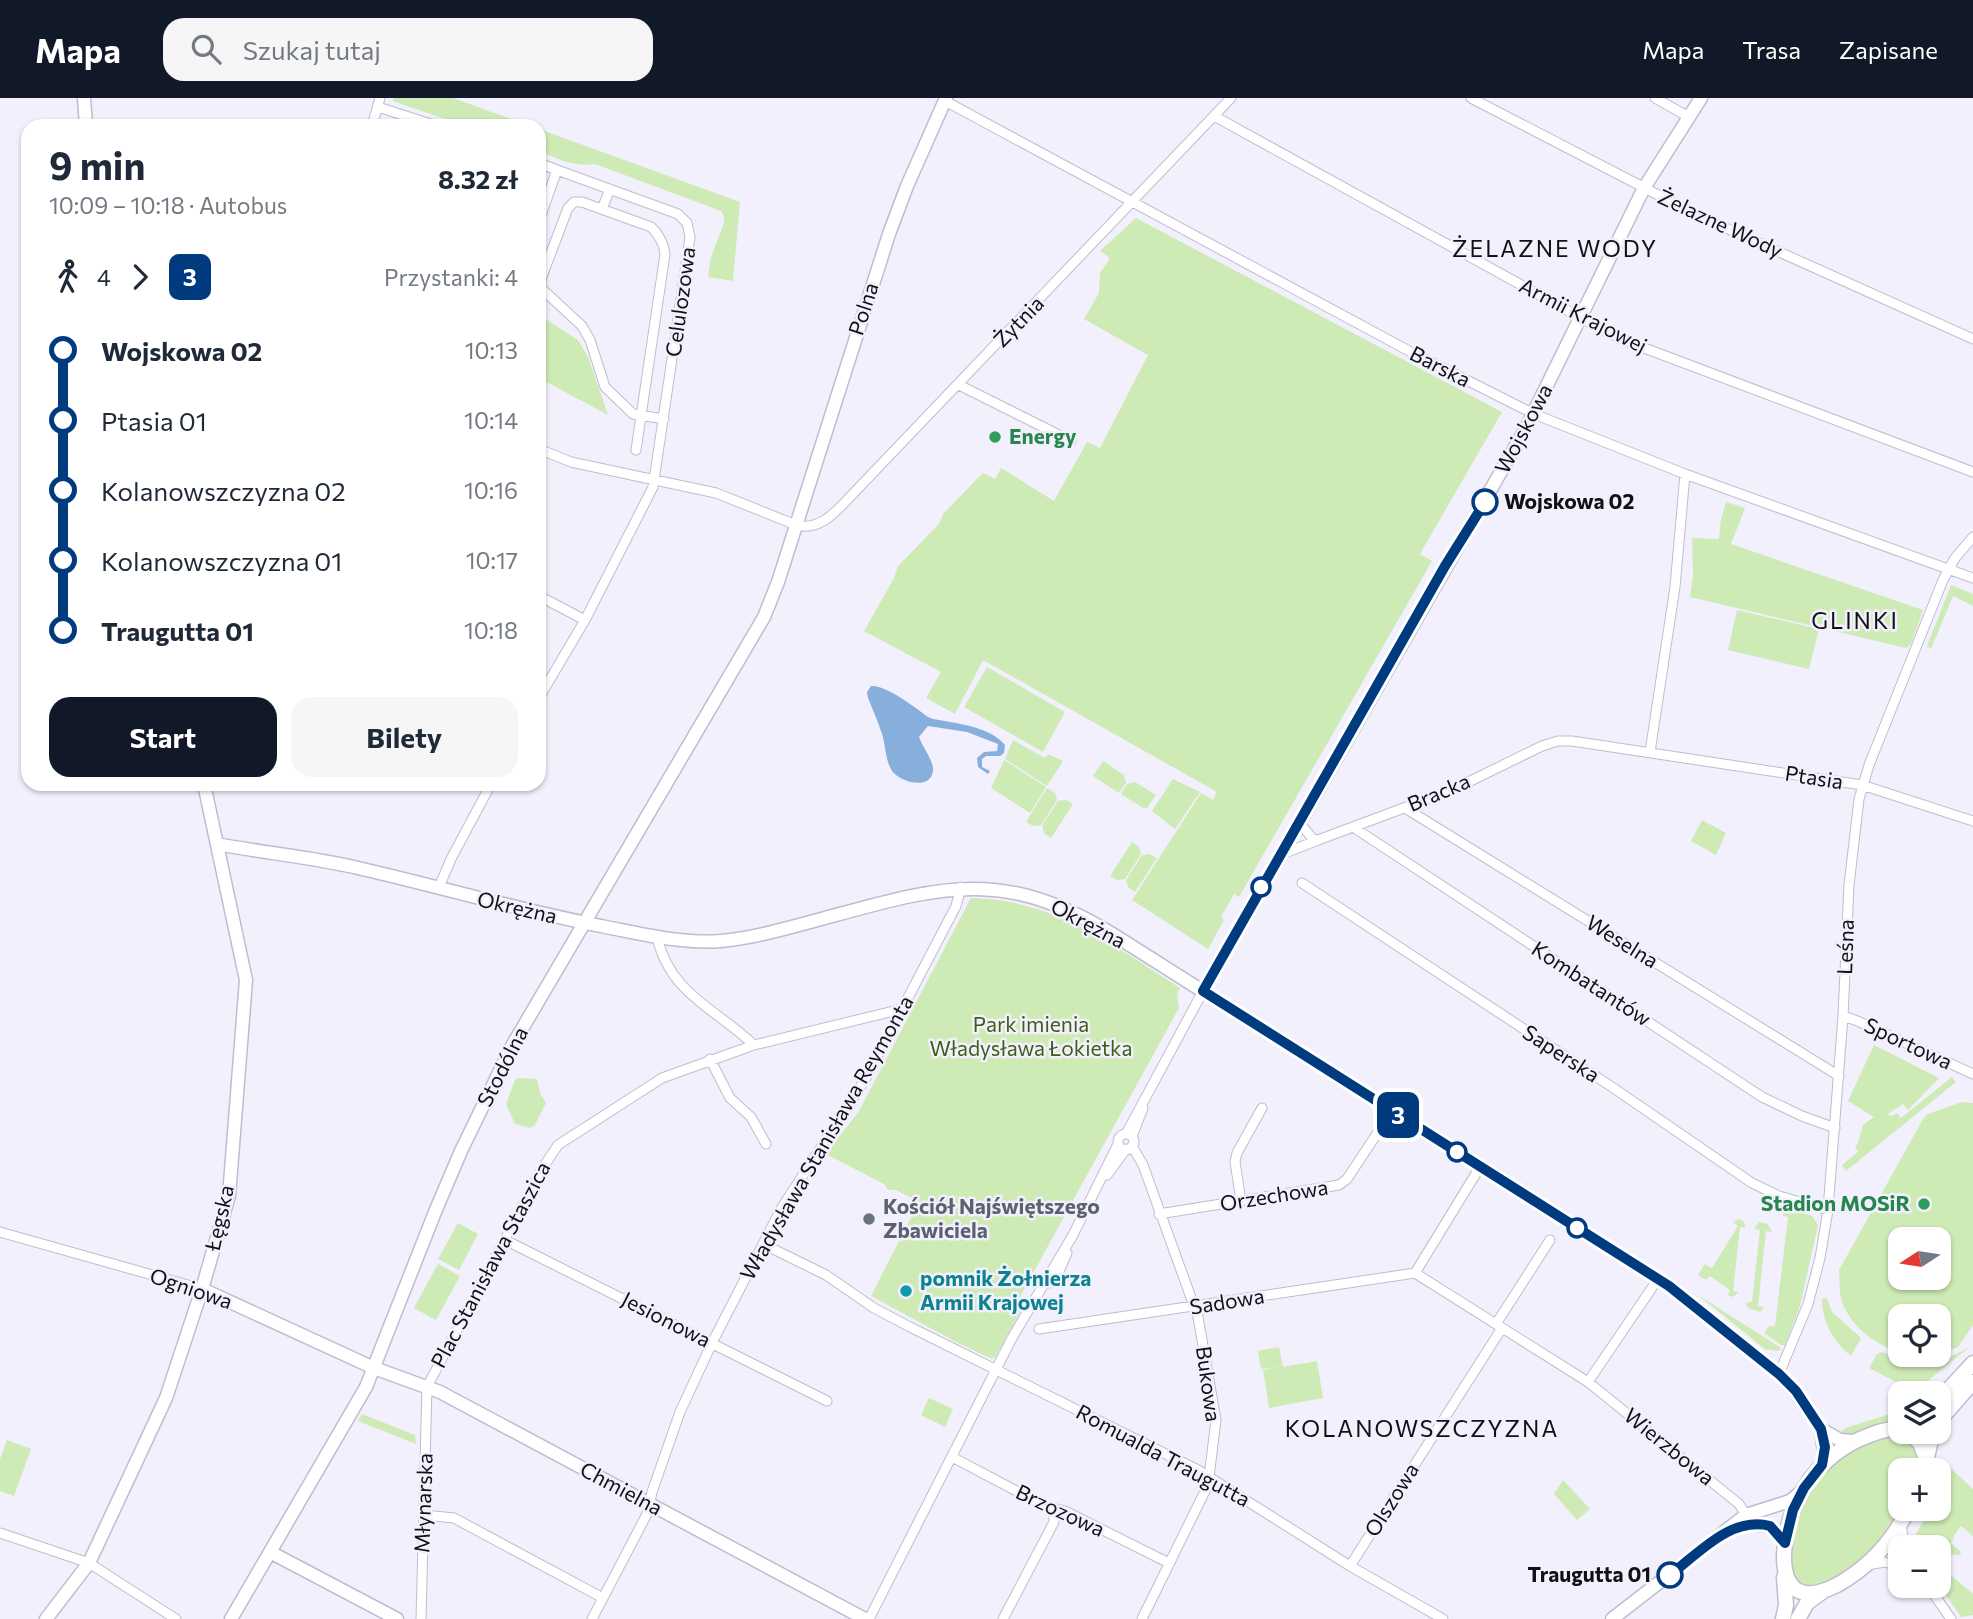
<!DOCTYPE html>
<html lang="pl">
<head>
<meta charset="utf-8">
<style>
	:root { --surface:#fff; --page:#f6f6f7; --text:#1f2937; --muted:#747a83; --accent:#111827 }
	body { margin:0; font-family:Commissioner,sans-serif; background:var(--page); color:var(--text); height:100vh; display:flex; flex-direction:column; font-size:26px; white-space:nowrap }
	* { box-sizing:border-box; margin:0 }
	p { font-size:23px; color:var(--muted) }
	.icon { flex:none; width:38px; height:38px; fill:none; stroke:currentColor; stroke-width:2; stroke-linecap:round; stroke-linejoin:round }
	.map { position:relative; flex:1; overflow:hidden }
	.sheet { position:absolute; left:21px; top:21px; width:525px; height:672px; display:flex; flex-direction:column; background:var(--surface); border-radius:21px; box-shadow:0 2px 5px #0004 }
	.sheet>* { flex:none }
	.badge { padding:0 14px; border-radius:10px; font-size:24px; line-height:46px }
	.needle { width:46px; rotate:258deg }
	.fabs { position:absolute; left:1888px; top:1129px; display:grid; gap:14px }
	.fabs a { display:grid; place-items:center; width:63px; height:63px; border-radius:14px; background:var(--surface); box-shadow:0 2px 5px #0004; font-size:35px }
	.map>.badge { position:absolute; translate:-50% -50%; box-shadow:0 0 0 4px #fff }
	.legs { display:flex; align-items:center; gap:10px; height:77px; padding:0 28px; font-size:23px }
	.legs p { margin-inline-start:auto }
	.summary { display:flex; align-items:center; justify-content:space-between; height:119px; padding:0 28px }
	h1 { font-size:38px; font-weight:700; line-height:52px }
	.primary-button { display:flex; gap:14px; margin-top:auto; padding:14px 28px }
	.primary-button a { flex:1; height:80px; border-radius:21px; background:var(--accent); color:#fff; font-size:28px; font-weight:700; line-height:80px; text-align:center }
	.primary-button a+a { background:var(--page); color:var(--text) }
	ul { padding:0 28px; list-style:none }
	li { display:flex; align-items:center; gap:24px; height:70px; font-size:26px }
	li i { display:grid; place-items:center; width:10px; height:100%; margin:0 9px; background:currentColor }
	li i::after { content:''; width:18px; height:18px; margin:-9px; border:5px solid; border-radius:50%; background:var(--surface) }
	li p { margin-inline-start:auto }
	li:first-child i { background:linear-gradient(#0000 50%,currentColor 0) }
	li:last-child i { background:linear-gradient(currentColor 50%,#0000 0) }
	header { display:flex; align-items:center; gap:42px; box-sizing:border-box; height:98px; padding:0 35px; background:var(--accent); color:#fff }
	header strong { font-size:33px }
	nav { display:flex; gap:38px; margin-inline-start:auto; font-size:24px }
	.search { width:490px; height:63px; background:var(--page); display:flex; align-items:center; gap:18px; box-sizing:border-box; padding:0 24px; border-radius:21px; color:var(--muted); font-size:26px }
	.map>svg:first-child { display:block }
	.green { fill:#ceeab5; fill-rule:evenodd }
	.water { fill:#86b0db }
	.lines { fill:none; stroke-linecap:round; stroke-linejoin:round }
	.street-casing { stroke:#bfbcd0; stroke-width:11 }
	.secondary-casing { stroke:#bfbcd0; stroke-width:15 }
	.primary-casing { stroke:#bfbcd0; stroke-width:17 }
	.street { stroke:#fff; stroke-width:9 }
	.secondary { stroke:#fff; stroke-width:12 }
	.primary { stroke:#fff; stroke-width:14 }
	.line-1-casing { stroke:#fff; stroke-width:16 }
	.line-1 { stroke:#003b80; stroke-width:10 }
	.leisure-dot { fill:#2e9e5b; stroke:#f2f0fd; stroke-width:2.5 }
	.stop-1-dot { fill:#fff; stroke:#003b80; stroke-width:3.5 }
	.worship-dot { fill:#6b7280; stroke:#f2f0fd; stroke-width:2.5 }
	.culture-dot { fill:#0f9aa8; stroke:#f2f0fd; stroke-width:2.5 }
	.labels { text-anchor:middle; stroke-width:5; stroke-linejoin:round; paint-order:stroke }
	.street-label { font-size:21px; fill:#111016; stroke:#f2f0fd }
	.leisure-label { font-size:21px; font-weight:bold; fill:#27864d; stroke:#f2f0fd; text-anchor:start }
	.stop-label { font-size:21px; font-weight:bold; fill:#111016; stroke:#f2f0fd; text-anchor:start }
	.park-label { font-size:21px; fill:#3d5e14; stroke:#f2f0fd }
	.worship-label { font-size:21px; font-weight:bold; fill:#5b616d; stroke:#f2f0fd; text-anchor:start }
	.culture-label { font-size:21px; font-weight:bold; fill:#0d838f; stroke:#f2f0fd; text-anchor:start }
	.neighbourhood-label { font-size:23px; letter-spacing:2px; fill:#111016; stroke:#f2f0fd }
</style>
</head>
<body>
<header>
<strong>Mapa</strong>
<div class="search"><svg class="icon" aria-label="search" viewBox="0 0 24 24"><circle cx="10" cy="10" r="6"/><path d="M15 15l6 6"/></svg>Szukaj tutaj</div>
<nav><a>Mapa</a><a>Trasa</a><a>Zapisane</a></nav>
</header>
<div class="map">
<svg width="1973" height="1521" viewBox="0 0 1973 1521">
	<rect width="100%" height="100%" fill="#f2f0fd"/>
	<path class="green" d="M393 0H453L530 28H465L393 3Z
		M539 31 740 104 733 183 708 179 711 159 724 125V118L721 113 595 66C573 69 559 61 539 53Z
		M1136 120 1502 314 1420 456 1432 463 1239 799 1234 796 1221 819 1224 822 1208 851 1132 802 1201 695 1213 702 1217 694 983 562 955 616 926 600 941 574 864 533 894 480 898 468 939 426 943 416 983 375 995 381 1001 370 1054 403 1087 344 1100 350 1148 257 1084 221 1099 195 1100 175 1110 160 1100 153Z
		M539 217 578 242 588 259 608 317 539 280Z
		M1726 404 1745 410 1731 446 1923 512 1911 546 1906 550 1690 499 1693 476 1692 440 1719 441 1721 421Z
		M1951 487 1973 496V508L1953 498 1931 551 1927 548Z
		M1737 512 1819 531 1809 571 1728 552Z
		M987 569 1065 614 1043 654 964 609Z
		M1013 642 1045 660 1048 656 1063 663 1047 688 1005 661Z
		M1004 662 1046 689 1030 715 991 690Z
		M1103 663 1124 677 1126 685 1119 695 1093 678Z
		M1173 681 1200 694 1175 731 1152 713Z
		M1135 684 1156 697 1147 710H1143L1121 696 1127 686Z
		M1047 690 1055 695 1057 702 1041 727 1033 728 1026 724Z
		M1066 702 1073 706 1051 740 1044 735 1042 727 1058 703Z
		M1702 722 1726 735 1716 757 1691 743Z
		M1132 744 1139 749 1141 756 1125 781 1117 782 1110 778Z
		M1149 756 1157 760 1135 794 1128 789 1126 782 1142 757Z
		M971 800C1055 802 1113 847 1180 890L1177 896 1179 910 1021 1197 1020 1214 996 1258 992 1261 958 1245 871 1198 919 1104 896 1092H888L884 1086 826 1056 859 1013Z
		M1874 947 1939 980 1908 1012 1903 1006 1886 1017 1893 1018 1897 1015 1901 1020 1952 979 1956 984 1846 1073 1842 1067 1858 1054 1855 1048 1858 1045 1863 1027 1874 1019 1848 1003Z
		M519 980 537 981 540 995 546 1005 535 1027 530 1030 515 1026 506 1006 515 982Z
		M1962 1004 1973 1005V1227L1958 1249 1939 1256V1218H1900V1254C1875 1247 1848 1227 1841 1200 1839 1191 1840 1181 1839 1172L1923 1021 1928 1016ZM1900 1141H1939V1180H1900Z
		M1785 1104 1808 1111 1806 1116 1812 1118 1818 1127 1800 1208 1785 1247H1781L1764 1235 1769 1228H1775L1788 1119 1783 1118Z
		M1739 1121 1743 1123 1746 1129H1740L1733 1193 1739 1194 1733 1199 1728 1197 1730 1192 1710 1178 1706 1182 1698 1177 1705 1166 1712 1170 1738 1128 1733 1124Z
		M1759 1124 1768 1126 1772 1134 1766 1133 1758 1208 1764 1209 1760 1214 1748 1210 1746 1205 1752 1204 1760 1132 1754 1131Z
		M458 1125 478 1136 459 1172 438 1161Z
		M438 1166 460 1178 436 1222 414 1210Z
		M1698 1197 1781 1250 1779 1253 1765 1251Z
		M1827 1200 1832 1214 1861 1240 1851 1258C1833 1243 1822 1224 1822 1201Z
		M1973 1246 1913 1295H1902L1908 1290 1869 1270 1877 1256 1882 1254C1889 1256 1896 1260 1903 1261 1929 1268 1952 1261 1973 1246Z
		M1279 1249 1283 1269 1317 1263 1323 1300 1269 1310 1263 1272 1278 1269 1261 1271 1258 1253Z
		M929 1300 953 1311 945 1329 921 1317Z
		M1900 1313V1323C1879 1328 1858 1338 1837 1336L1848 1329Z
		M362 1316 415 1337 416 1346 358 1323Z
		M1902 1337C1915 1346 1921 1356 1918 1372H1900V1410L1903 1411C1876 1452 1861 1464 1820 1490L1798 1486C1796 1482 1791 1476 1790 1472 1786 1458 1792 1437 1796 1424 1813 1376 1850 1340 1902 1337Z
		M7 1342 31 1351 14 1398 0 1393V1361Z
		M1946 1366 1973 1391V1438L1961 1428 1953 1439 1954 1441 1951 1445 1961 1454 1960 1457 1939 1455V1449H1913L1911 1445 1930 1411 1939 1410V1386Z
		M1563 1382 1590 1411 1577 1422 1554 1396Z
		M1939 1465 1946 1469 1952 1478 1973 1496V1517L1961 1519 1939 1487Z"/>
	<path class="water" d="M871 588C885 586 916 610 928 619 932 621 935 621 939 622 960 626 990 629 1005 647L1004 655 1000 658H986L982 661V669L990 673 988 676 978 669 977 660 984 654 997 653 998 646 967 634 928 628 919 639C922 648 934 663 933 673 930 693 900 684 892 673 885 662 886 648 882 636 878 624 873 612 868 600L867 594Z"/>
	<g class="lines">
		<defs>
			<path id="street" d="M1471 0 1697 117 1973 241
				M1655 0 1689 19
				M945 3 1411 254 1534 316 1685 376 1973 480
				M378 9 437 28
				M1214 18 1605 233 1631 245 1973 374
				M372 28 380 0
				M539 65 557 72 539 123
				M602 111 610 91
				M959 287 1071 343
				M539 351 571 364 716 395 796 427C818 433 834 416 848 401L1231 0
				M636 352 665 156C664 146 658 135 651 129L582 104H574L568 110 541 181V190L582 228 590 242 605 289 633 316C643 318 654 319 664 321
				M539 498 585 522
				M539 600 585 522 653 389 690 139 687 125 678 116 557 72
				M1650 654 1675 489 1685 376
				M1405 710 1839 978
				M1299 724 1312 740 1318 742 1452 692 1542 648 1558 643H1572L1862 687 1973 723
				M1353 729 1762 999 1802 1018 1835 1030
				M1280 757 1318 742
				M1302 785 1612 989 1752 1085 1779 1098 1828 1112
				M438 791 452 759 491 686
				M657 839C670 896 715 910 754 947
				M1843 918 1855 922 1973 976
				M710 961 730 1000 751 1019 766 1046
				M1126 1036 1203 893
				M1118 1044a8 8 0 1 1 16 0a8 8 0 1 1-16 0Z
				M1132 1038 1143 1010
				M1132 1048 1143 1067 1198 1219 1216 1322 1208 1387 1142 1521
				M1107 1077 1126 1051
				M1241 1103 1235 1064 1237 1055 1262 1010
				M1159 1116 1339 1087 1347 1081 1392 1013
				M0 1134 202 1191
				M1071 1141 1118 1046
				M505 1142 827 1303
				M763 1146 826 1177 874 1210 908 1228 1198 1372 1350 1468 1443 1521
				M1415 1175 1588 1284 1739 1406 1746 1417
				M1415 1175 1480 1069
				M1050 1185 1059 1173 1067 1155
				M1496 1226 1550 1142
				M1039 1231 1415 1175
				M1779 1276 1808 1206 1820 1160 1828 1112 1843 918 1849 787 1859 701 1869 667 1943 482 1955 460 1973 439
				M1588 1284 1658 1181
				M952 1359 1045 1408 1065 1413 1169 1465
				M424 1417 454 1420 603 1500
				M1901 1427 1905 1449
				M0 1435 89 1465 176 1521
				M1868 1467 1884 1464 1900 1468
				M1350 1468 1502 1230
				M1928 1488 1951 1521
				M421 1521 427 1289 542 1071 558 1047 662 980 754 947 902 911
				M592 1521 648 1414 652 1394 680 1314 712 1245 781 1111 866 980 956 808 961 789
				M869 1521 1012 1240 1073 1137
				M1003 1521 1054 1424V1417L1049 1410"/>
			<path id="secondary" d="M84 0 86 28
				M217 746C264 755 312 759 358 770 441 789 522 813 606 829 643 836 683 846 721 843 753 840 784 831 814 823 936 790 999 766 1114 837L1669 1188 1779 1276 1795 1293 1821 1331 1840 1342 1854 1343
				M1203 893 1526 330 1644 90 1701 0
				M202 1191 374 1270 440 1294 865 1521
				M1821 1331C1822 1346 1826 1351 1822 1367
				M1734 1430 1747 1426 1770 1428 1785 1445
				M270 1454 397 1521
				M46 1521 89 1465 166 1300 202 1191 229 1098 246 882 204 686
				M231 1521 366 1289 435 1114 461 1053 512 948 764 519 778 484 889 136 907 88 946 0
				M1612 1521 1746 1417 1790 1403 1802 1393"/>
			<path id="primary" d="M1939 1302 1973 1265
				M1939 1323 1973 1284
				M1900 1331C1889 1330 1880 1333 1870 1337 1838 1348 1811 1373 1797 1403 1779 1441 1770 1521 1837 1487 1869 1469 1893 1443 1909 1410
				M1907 1334 1920 1345 1926 1361
				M1924 1372 1933 1334
				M1783 1521 1786 1507 1784 1479
				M1798 1521 1807 1505 1822 1494"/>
		</defs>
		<use href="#street" class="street-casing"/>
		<use href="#secondary" class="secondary-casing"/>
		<use href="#primary" class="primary-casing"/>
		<use href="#street" class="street"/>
		<use href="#secondary" class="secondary"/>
		<use href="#primary" class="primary"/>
	</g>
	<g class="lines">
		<defs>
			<path id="line-1" d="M1485 404 1445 468 1203 893 1669 1188 1779 1276 1796 1293 1821 1331 1825 1349 1822 1367 1804 1390 1793 1412 1785 1445 1770 1428C1731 1418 1699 1455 1670 1477"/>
		</defs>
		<use href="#line-1" class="line-1-casing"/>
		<use href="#line-1" class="line-1"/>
	</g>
	<g class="leisure-dot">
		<circle cx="995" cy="339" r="7"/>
		<circle cx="1924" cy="1106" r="7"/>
	</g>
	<g class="stop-1-dot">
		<circle cx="1485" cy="404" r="12"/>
		<circle cx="1261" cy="789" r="9"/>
		<circle cx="1457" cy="1054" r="9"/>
		<circle cx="1577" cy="1130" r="9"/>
		<circle cx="1670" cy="1477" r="12"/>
	</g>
	<circle class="worship-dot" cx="869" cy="1121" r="7"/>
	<circle class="culture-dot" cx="906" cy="1193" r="7"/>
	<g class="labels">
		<g class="street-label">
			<text transform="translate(1720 126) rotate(25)" y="7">Żelazne Wody</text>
			<text transform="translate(681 204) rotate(-82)" y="7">Celulozowa</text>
			<text transform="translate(864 211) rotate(-72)" y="7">Polna</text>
			<text transform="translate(1583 218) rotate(27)" y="7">Armii Krajowej</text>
			<text transform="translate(1019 224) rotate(-46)" y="7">Żytnia</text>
			<text transform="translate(1440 269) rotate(27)" y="7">Barska</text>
			<text transform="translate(1524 331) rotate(-62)" y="7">Wojskowa</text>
			<text transform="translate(1814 680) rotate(9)" y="7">Ptasia</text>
			<text transform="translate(1439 695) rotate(-23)" y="7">Bracka</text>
			<text transform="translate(517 810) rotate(13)" y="7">Okrężna</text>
			<text transform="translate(1088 826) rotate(28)" y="7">Okrężna</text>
			<text transform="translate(1622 844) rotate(32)" y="7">Weselna</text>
			<text transform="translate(1846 849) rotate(-88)" y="7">Leśna</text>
			<text transform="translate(1591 886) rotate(33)" y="7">Kombatantów</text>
			<text transform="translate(1908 946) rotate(25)" y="7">Sportowa</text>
			<text transform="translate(1561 956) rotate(33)" y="7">Saperska</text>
			<text transform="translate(503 969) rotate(-63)" y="7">Stodólna</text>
			<text transform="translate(827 1040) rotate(-60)" y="7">Władysława Stanisława Reymonta</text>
			<text transform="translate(1274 1098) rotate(-9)" y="7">Orzechowa</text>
			<text transform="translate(220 1120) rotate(-77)" y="7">Łęgska</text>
			<text transform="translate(491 1167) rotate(-62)" y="7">Plac Stanisława Staszica</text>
			<text transform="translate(191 1191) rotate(19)" y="7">Ogniowa</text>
			<text transform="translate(1227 1204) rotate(-9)" y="7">Sadowa</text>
			<text transform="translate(666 1222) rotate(27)" y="7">Jesionowa</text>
			<text transform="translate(1208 1286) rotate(82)" y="7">Bukowa</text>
			<text transform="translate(1669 1349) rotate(39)" y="7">Wierzbowa</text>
			<text transform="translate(1163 1358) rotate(28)" y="7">Romualda Traugutta</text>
			<text transform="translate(621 1391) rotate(28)" y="7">Chmielna</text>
			<text transform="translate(1392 1402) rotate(-58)" y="7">Olszowa</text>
			<text transform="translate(424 1405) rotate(-88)" y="7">Młynarska</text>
			<text transform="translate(1060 1413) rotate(25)" y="7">Brzozowa</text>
		</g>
		<g class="leisure-label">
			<text x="1009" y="346">Energy</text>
			<text x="1910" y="1113" text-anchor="end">Stadion MOSiR</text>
		</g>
		<g class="stop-label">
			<text x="1504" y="411">Wojskowa 02</text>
			<text x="1651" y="1484" text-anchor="end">Traugutta 01</text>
		</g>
		<g class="park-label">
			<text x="1031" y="934">Park imienia<tspan x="1031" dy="24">Władysława Łokietka</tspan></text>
		</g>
		<g class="worship-label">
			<text x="883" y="1116">Kościół Najświętszego<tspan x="883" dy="24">Zbawiciela</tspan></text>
		</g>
		<g class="culture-label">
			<text x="920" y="1188">pomnik Żołnierza<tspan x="920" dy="24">Armii Krajowej</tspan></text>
		</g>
		<g class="neighbourhood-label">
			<text x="1555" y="159">ŻELAZNE WODY</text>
			<text x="1855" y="531">GLINKI</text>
			<text x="1422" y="1339">KOLANOWSZCZYZNA</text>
		</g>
	</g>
</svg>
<div class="fabs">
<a><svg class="needle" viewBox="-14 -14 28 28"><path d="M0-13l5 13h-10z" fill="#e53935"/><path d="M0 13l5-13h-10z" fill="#747a83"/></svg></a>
<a><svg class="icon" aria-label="locate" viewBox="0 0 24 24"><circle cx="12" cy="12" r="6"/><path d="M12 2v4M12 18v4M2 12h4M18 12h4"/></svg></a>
<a><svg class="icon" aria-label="layers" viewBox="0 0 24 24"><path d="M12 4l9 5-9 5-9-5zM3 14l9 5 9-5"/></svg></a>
<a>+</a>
<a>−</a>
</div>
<b class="badge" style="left:1398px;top:1017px;background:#003b80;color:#fff">3</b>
<section class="sheet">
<div class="summary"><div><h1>9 min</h1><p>10:09 – 10:18 · Autobus</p></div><b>8.32 zł</b></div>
<div class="legs"><svg class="icon" aria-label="walk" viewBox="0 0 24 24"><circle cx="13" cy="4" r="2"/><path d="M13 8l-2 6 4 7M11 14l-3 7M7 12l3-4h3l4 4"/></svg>4<svg class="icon" aria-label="forward" viewBox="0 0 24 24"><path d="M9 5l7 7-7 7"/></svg><b class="badge" style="background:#003b80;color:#fff">3</b><p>Przystanki: 4</p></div>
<ul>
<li><i style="color:#003b80"></i><b>Wojskowa 02</b><p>10:13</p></li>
<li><i style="color:#003b80"></i><span>Ptasia 01</span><p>10:14</p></li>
<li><i style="color:#003b80"></i><span>Kolanowszczyzna 02</span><p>10:16</p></li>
<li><i style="color:#003b80"></i><span>Kolanowszczyzna 01</span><p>10:17</p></li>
<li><i style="color:#003b80"></i><b>Traugutta 01</b><p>10:18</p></li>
</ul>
<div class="primary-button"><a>Start</a><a>Bilety</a></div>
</section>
</div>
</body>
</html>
